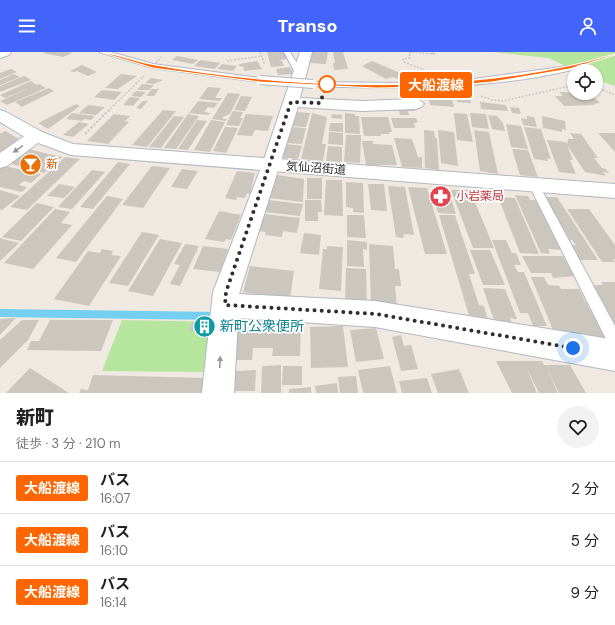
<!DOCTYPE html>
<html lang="ja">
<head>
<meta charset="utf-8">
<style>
	:root { --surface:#fff; --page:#f2f2f2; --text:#222; --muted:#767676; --line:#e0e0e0; --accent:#4264fb }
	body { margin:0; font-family:"DM Sans","Noto Sans JP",sans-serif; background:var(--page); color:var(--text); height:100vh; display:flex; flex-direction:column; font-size:15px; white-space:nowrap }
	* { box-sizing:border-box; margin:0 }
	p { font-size:13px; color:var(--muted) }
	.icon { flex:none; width:22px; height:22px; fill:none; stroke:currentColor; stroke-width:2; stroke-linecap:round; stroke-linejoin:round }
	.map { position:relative; height:341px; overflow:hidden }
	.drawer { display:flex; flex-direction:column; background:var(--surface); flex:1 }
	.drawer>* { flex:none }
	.badge { padding:0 8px; border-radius:3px; font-size:14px; line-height:26px }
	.fabs { position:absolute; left:567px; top:12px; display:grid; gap:8px }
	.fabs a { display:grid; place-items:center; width:36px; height:36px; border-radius:50%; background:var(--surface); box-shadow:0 1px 3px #0004; font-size:20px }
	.you { position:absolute; width:20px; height:20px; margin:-10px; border:3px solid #fff; border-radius:50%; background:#1a73e8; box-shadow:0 0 0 6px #1a73e833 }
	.map>.badge { position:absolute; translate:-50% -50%; box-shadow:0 0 0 2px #fff }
	.round { display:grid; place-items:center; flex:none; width:42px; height:42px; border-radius:21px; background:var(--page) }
	.overview { display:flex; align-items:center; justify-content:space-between; height:68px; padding:0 16px }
	h1 { font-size:19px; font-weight:800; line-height:30px }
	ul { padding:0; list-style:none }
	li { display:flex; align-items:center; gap:12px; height:52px; padding:0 16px; border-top:1px solid var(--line) }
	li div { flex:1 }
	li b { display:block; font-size:15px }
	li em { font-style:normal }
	li .badge { min-width:44px; font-weight:700; text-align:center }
	header { display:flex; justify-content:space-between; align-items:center; height:52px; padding:0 16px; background:var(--accent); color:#fff; font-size:18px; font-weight:800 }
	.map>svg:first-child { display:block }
	.green { fill:#b6e59e }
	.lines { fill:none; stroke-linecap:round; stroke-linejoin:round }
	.stream { fill:#75cff0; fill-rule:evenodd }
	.building { fill:#cbc7bf }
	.service-casing { stroke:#b4b7c1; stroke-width:2 }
	.minor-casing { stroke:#b4b7c1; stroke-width:2 }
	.tertiary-casing { stroke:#b4b7c1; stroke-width:2 }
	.path-far1 { stroke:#c9c9c9; stroke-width:1.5; stroke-dasharray:2 1.5; stroke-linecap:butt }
	.path { stroke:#c9c9c9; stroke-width:2; stroke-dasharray:2.5 1.5; stroke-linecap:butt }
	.service { fill:#fff; fill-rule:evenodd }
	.minor { fill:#fff; fill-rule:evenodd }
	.tertiary { fill:#fff; fill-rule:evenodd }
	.service-bridge-casing { stroke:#b4b7c1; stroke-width:10; stroke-linecap:butt }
	.path-bridge { stroke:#c9c9c9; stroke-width:1.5; stroke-dasharray:2 1.5; stroke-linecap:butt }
	.service-bridge { stroke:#fff; stroke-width:8 }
	.oneway { fill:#969696 }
	.line { fill:#f60; stroke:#fff }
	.walk { stroke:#2e2e2e; stroke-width:4; stroke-dasharray:0 7.2 }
	.stop-dot { fill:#fff; stroke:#f60; stroke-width:2 }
	.labels { text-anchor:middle; stroke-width:3.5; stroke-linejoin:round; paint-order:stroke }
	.food-label { font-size:12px; fill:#c56008; stroke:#fff; text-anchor:start }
	.street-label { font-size:12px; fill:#2e2e2e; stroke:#fff }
	.health-label { font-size:12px; fill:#be3a42; stroke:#fff; text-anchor:start }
	.near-culture-label { font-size:14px; fill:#0d838f; stroke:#fff; text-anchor:start }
</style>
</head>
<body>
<header><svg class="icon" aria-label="menu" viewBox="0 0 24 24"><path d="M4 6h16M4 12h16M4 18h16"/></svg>Transo<svg class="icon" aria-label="person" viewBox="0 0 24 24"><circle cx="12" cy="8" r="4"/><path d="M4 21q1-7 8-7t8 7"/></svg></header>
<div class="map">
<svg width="615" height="341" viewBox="0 0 615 341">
	<rect width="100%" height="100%" fill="#efe9e1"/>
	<path class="green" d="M492 0H615V34L596 27V19H575L549 6Z
		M122 268 217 270 209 320 102 319Z"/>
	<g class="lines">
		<path class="stream" d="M0 257 219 260 222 261 223 264 222 267 219 268 0 265Z"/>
	</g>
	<path class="building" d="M46 0H69L72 1 63 5 43 1Z
		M267 0H285L287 7 278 8 282 9 284 14 271 15Z
		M311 0H328L326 12 309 11Z
		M333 0H343L348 17 334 18 333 11H335Z
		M177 4 198 8 193 12 172 8Z
		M200 8 220 11 215 17 194 14Z
		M257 9 262 17 244 19 243 14 240 15 239 12Z
		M372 9 405 23 398 27 393 25 386 27 362 14Z
		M222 12 237 14 233 19 217 17Z
		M82 13 97 20 88 24 77 19 74 20 70 19Z
		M290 15 294 22 278 23 276 17Z
		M11 17 17 20 0 27V21Z
		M14 22 20 25 0 33V28Z
		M121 22 137 24 118 37 105 36Z
		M24 24 31 28 0 40V34Z
		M151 26 163 28 154 32 145 31Z
		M31 29 37 33 5 46 0 43Z
		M39 32 46 36 7 53 0 49Z
		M142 32 154 33 149 38H137Z
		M208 35 221 36 215 46H222L220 49 199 47Z
		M49 36 54 39 22 55 15 50Z
		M152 37H159L154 44H146Z
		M102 38 122 40 114 48 94 45Z
		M136 39 146 40 141 45 131 44Z
		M559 40 589 41 600 51 593 52 595 53 564 54 555 44H563Z
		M228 41 240 42 230 62 223 65V67H227L226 69 212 67Z
		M241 44 252 45 245 59 234 58Z
		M130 45 140 46 133 54 123 53Z
		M428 45 452 47 454 55 430 53Z
		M457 46 470 47 471 51 457 50Z
		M143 49H148L141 57 136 56Z
		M198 49 218 51 214 56 208 55 204 60 210 61 208 63 189 61Z
		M480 50 506 53 508 59 481 57Z
		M76 52 80 54 48 77 38 71Z
		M88 53 105 55 96 63 79 61Z
		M510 55 519 56 521 62 512 61Z
		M392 56H414L415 59H408L409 63H400L399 59H393Z
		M163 58 176 59 147 95 132 93Z
		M233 59 243 60 240 66H243L239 74 226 73Z
		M295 60 310 61 306 75 291 74Z
		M72 61 95 64 91 68 84 67 82 69 66 67Z
		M312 61 327 65 322 92H326L323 109 301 107Z
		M345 61 355 62V64H359L360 82 345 81Z
		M454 61 467 62 473 90 457 88Z
		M470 61 486 62 489 77 472 75Z
		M114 62 130 64 125 69 129 70 108 92 87 89Z
		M188 62 199 64 176 97 164 96Z
		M246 62 273 64 268 79 255 78 252 84 237 83Z
		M332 62 342 63V67L331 66Z
		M488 63 497 64 503 71 505 79 492 77Z
		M174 64 184 65 161 96 149 95Z
		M527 64 534 65 537 75 523 73 521 66 527 67Z
		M542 64 565 69 566 78 562 77V80L543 76Z
		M361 65H388L392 80H389V82H381V84H364Z
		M391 66H416L418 70 414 71 415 76H394Z
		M197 68 207 69 188 98 178 97Z
		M211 68 225 70 210 100 194 98Z
		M79 70 89 72 73 85 63 83Z
		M330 71H343V80L329 79Z
		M506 72 521 74 528 97 511 95Z
		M225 75 238 76 226 101 213 99Z
		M291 75 306 76 302 92 287 91Z
		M524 75 541 77 551 107 547 106 548 109 534 107Z
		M424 78 434 79 435 86H437L439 118 425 116Z
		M438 78 454 80 458 114 441 111Z
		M474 78 489 80 498 122 480 119Z
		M5 79 21 88 0 103V82Z
		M329 80 343 81V93L328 92Z
		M570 81 581 82 598 106H594L602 116 606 117 609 121 603 120 606 124 585 120 567 93 568 87H574Z
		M598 81H615V100Z
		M346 83H361L360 111 344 110Z
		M394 86 412 87 418 105H422V116L402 115Z
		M547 88 566 90 573 108H570L576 122 559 120Z
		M362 89H373V92L392 93 397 113H366Z
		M286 92 302 94 298 107 282 106Z
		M328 94 342 95V110L326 109Z
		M29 97 48 102 62 105 44 121 8 111Z
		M512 97 528 98 538 125 520 123Z
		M65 105 80 107 27 158 10 155Z
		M118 110 130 112 93 157 80 155Z
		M5 114 41 122 31 131 24 129 19 133 27 135 22 140 0 135V117Z
		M152 114 170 116 143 156 122 153Z
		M182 117 198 119 187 137 171 135Z
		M92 118 105 120 72 157 58 155Z
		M237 119 255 121 250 142 247 141 245 146 237 145 236 148 225 146Z
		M277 123 304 127 303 150 268 146Z
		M307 126H322V147H307Z
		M326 128H342L343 164 324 163Z
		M346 130 363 131 364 161 353 160V156L346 155Z
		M59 132 75 135 64 146 47 144Z
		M368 132H384L387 159 371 158Z
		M388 134 405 135 414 183 403 182 404 186 396 185Z
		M408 135 427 136 447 202H425Z
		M431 137H448L456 162 438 161Z
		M0 138 20 144 2 158H0Z
		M451 138H470L494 196H473Z
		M515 143 528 144 530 148H536L561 198 548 197 550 202 541 201Z
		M107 144 123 147 76 210 56 206Z
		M498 145 515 146 539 202 520 201Z
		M544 145H557L598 208H579L570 193H576L572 188H570Z
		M268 148 303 152 300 164 264 160Z
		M305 148H321L322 160H318V169H305Z
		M37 151 54 155 21 189 2 185Z
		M55 157 70 160 61 171 72 173 33 217 4 211Z
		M567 157H589L615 193V207H613L615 210H602Z
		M219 159 241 163 231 188 226 187 224 190 205 187Z
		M264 162 300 166 297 181 283 179 282 185 265 183 266 180 259 179Z
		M347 163H364L366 186 347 185Z
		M439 163H455L475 222H469L479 253 484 254 488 268 470 267Z
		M142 180 159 183 128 234 109 231Z
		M304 181 321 183 319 203 300 201Z
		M0 186 19 191 0 209Z
		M160 187 182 191 153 244 128 239Z
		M347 188 367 190V198L363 197 364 215 347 214Z
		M492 188H506L512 201H516L521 213H514L518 220H524L547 274H533L528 261H520Z
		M185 192 199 194 180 234 170 232 180 213 174 212Z
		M369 192 393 194 395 217H399L401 234H395L397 256 371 254Z
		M203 194 228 197 220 220 193 217Z
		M327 194 343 195 341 239 319 237 323 197H327Z
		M102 197 113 199 111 203 121 204 89 254 54 247 88 199 100 201Z
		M470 198H490L505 233H483Z
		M522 204H563L575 224 553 226 551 221H531Z
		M250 214 294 219 290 246 243 240Z
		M346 216 366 217 367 252 345 251Z
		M531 225H544L548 233 559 234 561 237H579L607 290 555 283Z
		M601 230H615V274L591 233H603Z
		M483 236 505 237 517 267 510 266 512 271H495Z
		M16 266 0 283V267Z
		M22 268H39L28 288 0 316V288Z
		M50 268H113L101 299 27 298 31 289H39Z
		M192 270H217L216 279 190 278Z
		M251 272H301L300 304H272L273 296H253L252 308H231L235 278H251Z
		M343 274 348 315 311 316 310 275Z
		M376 276 384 307 356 310 350 278Z
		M401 283 404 294 411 293 418 317 401 319 392 285Z
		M496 309H542L544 313H570L586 341H559L547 317 558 341H539L527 317 537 341H512Z
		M281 313V341H261L262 314Z
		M283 314H302V333H282Z
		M390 314 397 341H363L358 318Z
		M30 316 69 341H6Z
		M459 317 469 341H438L431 322Z
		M256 318 255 339H233L235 319Z
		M93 323 205 326 202 341H79L81 337 88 338Z
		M356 324 358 341H340L338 325Z
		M427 326 432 341H402L399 329Z
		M337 331 338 341H316L315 334Z
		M311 335V341H289V337Z"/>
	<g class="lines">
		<defs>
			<path id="service" d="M99 0H110L153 12 260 26 264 28 260 30 153 16Z
				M284 0H290L304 22 303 24H297Z
				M569 14 573 16 572 18C487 38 399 37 313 34L309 32 313 30 404 31 452 30Z
				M534 129 539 133 615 274V298L610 295 529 133Z"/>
			<path id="minor" d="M0 0H11L9 3 0 6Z
				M300 0H312L300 46 362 49 416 47 421 49 424 52 421 55 416 57 362 59 298 55 239 242 375 249 604 286 615 289V319L375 275 238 266 234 341H202L213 240 262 113Z
				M36 79 42 80 45 84 42 88 7 114 0 116V101L30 80Z"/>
			<path id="tertiary" d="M0 58 6 60 42 80 73 92 615 132V146L71 103 30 88 0 70Z"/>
		</defs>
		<use href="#service" class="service-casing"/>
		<use href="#minor" class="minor-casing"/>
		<use href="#tertiary" class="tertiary-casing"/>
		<path class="path-far1" d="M260 0 265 13
			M411 0 409 1 410 6 403 7 404 10 424 18
			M412 0 435 2 431 0
			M227 9 262 4
			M596 35 615 43
			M481 44 492 48 503 49 574 33
			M108 59 144 24"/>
		<path class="path" d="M85 82 109 58"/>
		<use href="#service" class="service"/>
		<use href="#minor" class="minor"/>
		<use href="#tertiary" class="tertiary"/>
		<defs>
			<path id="service-bridge" d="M260 28 313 32"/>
		</defs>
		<use href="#service-bridge" class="service-bridge-casing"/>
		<path class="path-bridge" d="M151 16 161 5"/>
		<use href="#service-bridge" class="service-bridge"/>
	</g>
	<defs><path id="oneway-solid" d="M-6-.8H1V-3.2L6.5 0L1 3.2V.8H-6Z"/></defs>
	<g class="oneway">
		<use href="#oneway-solid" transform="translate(18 97) rotate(145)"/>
		<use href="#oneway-solid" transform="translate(220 310) rotate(-87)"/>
	</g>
	<path class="line" d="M100 0H102C120 3 137 10 155 13 287 36 437 42 568 14 584 11 599 6 615 2V3L569 17 492 30 435 35 376 36 260 30 153 16Z"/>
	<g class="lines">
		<path class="walk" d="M327 32 320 51 291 50 226 240 225 253 376 262 573 296"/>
	</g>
	<defs>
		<symbol id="bar-disc" viewBox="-11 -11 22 22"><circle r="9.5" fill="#e8710a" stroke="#fff"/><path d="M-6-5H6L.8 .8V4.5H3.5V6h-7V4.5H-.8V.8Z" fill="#fff"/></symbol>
		<symbol id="pharmacy-disc" viewBox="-11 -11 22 22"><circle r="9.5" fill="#e0444e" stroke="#fff"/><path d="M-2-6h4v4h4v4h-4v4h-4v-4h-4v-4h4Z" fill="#fff"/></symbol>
		<symbol id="building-disc" viewBox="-11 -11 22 22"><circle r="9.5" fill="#0f9aa8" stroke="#fff"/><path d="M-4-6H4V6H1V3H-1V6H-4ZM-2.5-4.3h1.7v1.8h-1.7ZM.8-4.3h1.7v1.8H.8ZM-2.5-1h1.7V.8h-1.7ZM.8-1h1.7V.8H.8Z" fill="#fff"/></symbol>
	</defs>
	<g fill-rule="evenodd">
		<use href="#bar-disc" x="18" y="100" width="25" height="25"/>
		<use href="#pharmacy-disc" x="428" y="132" width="25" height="25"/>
		<use href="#building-disc" x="192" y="262" width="25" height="25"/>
	</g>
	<circle class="stop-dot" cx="327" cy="32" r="8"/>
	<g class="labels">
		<g class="food-label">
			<text x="46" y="116">新</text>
		</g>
		<g class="street-label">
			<text transform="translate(316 116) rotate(4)" y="4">気仙沼街道</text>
		</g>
		<g class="health-label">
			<text x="456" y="148">小岩薬局</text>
		</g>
		<g class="near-culture-label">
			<text x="220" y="279">新町公衆便所</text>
		</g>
	</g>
</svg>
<div class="fabs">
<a><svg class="icon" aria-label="locate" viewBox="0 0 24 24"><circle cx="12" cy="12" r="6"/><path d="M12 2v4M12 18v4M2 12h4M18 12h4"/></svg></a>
</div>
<div class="you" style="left:573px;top:296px"></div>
<b class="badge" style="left:436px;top:33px;background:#f60;color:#fff">大船渡線</b>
</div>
<section class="drawer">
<div class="overview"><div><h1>新町</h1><p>徒歩 · 3 分 · 210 m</p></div><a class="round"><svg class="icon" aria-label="heart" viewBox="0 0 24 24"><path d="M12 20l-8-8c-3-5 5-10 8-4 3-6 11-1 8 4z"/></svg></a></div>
<ul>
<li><span class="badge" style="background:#f60;color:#fff">大船渡線</span><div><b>バス</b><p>16:07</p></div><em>2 分</em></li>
<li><span class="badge" style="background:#f60;color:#fff">大船渡線</span><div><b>バス</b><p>16:10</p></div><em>5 分</em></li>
<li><span class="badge" style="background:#f60;color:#fff">大船渡線</span><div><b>バス</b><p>16:14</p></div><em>9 分</em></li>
</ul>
</section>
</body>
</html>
